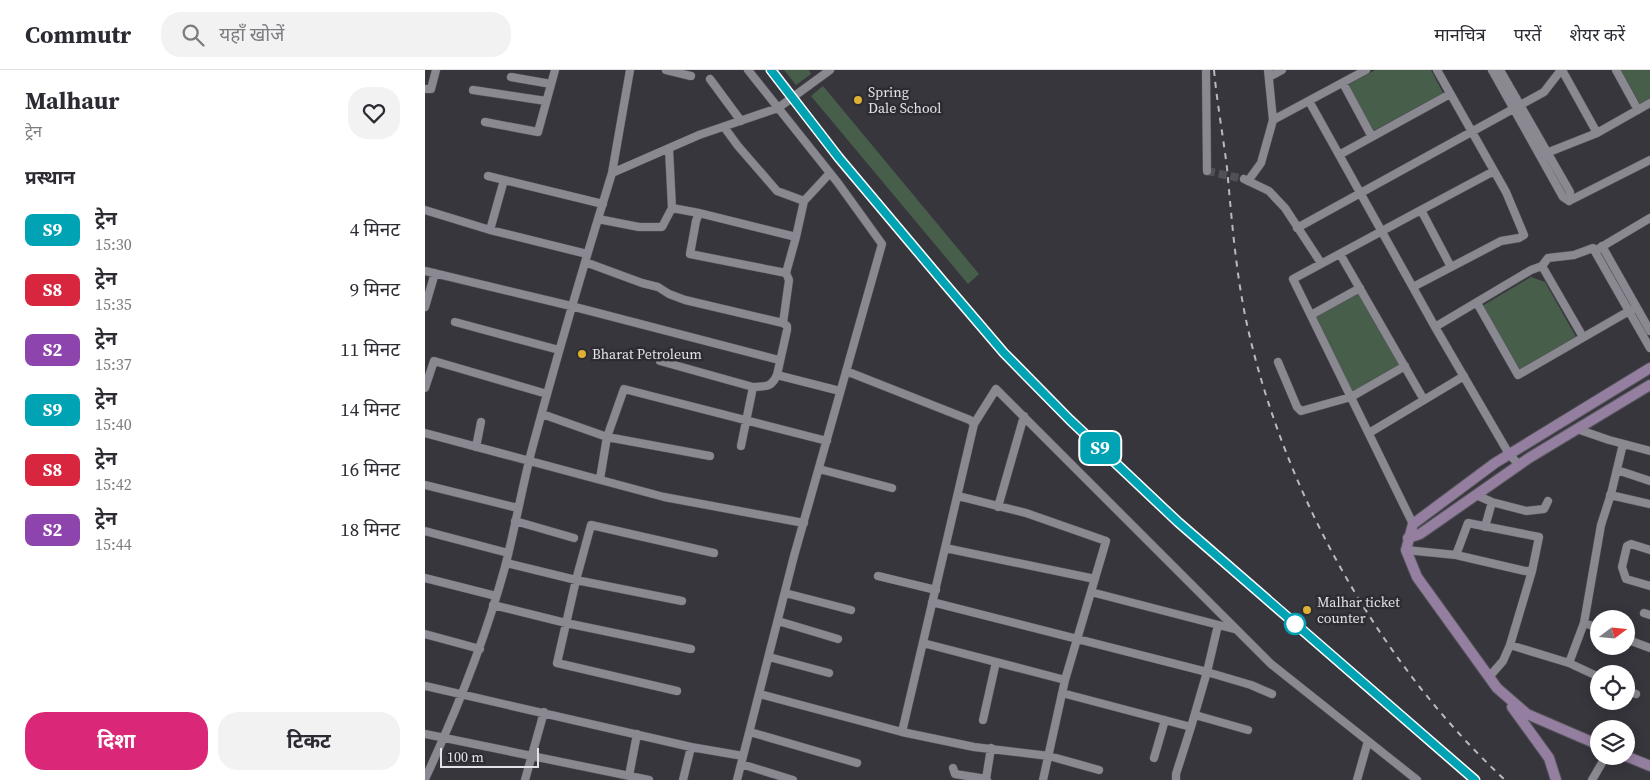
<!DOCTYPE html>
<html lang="hi">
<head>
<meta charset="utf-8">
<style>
	:root { --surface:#fff; --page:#f2f2f3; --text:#2b2b33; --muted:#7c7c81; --line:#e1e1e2; --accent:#db2777 }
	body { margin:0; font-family:"Source Serif 4","Noto Sans Devanagari",serif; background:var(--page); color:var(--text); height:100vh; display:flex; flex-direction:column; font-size:19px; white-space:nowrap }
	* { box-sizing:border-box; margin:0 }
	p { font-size:16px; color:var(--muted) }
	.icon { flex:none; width:28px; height:28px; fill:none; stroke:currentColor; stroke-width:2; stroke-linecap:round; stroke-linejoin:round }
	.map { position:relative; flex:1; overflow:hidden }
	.details { display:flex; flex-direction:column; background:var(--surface); width:425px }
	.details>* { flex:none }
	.badge { padding:0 10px; border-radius:8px; font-size:18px; line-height:32px }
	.needle { width:32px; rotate:74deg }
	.buttons { position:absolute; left:1165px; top:540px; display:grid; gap:10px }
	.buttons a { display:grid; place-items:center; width:45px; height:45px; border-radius:50%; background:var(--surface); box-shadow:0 2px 12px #0003; font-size:25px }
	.scale { position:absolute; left:15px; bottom:12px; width:99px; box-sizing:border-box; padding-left:5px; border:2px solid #e3e3e7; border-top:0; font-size:14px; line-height:18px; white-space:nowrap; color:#e3e3e7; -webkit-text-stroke:4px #2e2c33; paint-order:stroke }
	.map>.badge { position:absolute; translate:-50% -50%; box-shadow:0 0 0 2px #fff }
	h2 { padding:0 25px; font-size:19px; line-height:45px }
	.round { display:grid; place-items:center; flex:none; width:52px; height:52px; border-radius:20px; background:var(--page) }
	.overview { display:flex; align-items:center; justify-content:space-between; height:85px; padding:0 25px }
	h1 { font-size:24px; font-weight:700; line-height:38px }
	.cta { display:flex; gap:10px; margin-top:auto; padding:10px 25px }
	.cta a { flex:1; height:58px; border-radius:20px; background:var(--accent); color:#fff; font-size:20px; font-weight:700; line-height:58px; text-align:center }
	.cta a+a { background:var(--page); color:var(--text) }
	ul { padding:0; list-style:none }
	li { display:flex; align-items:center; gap:15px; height:60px; padding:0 25px }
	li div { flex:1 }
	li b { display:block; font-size:19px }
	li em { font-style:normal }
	li .badge { min-width:55px; font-weight:700; text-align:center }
	header { display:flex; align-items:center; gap:30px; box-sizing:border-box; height:70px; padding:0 25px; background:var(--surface); border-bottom:1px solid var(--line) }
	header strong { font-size:24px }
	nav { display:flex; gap:28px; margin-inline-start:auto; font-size:18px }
	.search { width:350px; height:45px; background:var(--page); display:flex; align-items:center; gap:12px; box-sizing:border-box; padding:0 18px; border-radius:20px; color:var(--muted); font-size:19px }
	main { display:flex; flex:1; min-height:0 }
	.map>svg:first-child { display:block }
	.green { fill:#475e4b }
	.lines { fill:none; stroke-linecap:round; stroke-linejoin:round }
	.street-tunnel { stroke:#525056; stroke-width:8; stroke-dasharray:8 4; stroke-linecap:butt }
	.street-casing { stroke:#56555b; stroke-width:9 }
	.secondary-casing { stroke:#56555b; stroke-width:12 }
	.street { stroke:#8a8890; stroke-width:8 }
	.secondary { stroke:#957fa1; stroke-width:10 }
	.rail { stroke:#bab9be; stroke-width:2; stroke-dasharray:6 6; stroke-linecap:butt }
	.line-casing { stroke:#fff; stroke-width:11 }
	.line { stroke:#00a3b4; stroke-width:8 }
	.poi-dot { fill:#deb133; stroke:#2e2c33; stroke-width:2 }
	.stop-dot { fill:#fff; stroke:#00a3b4; stroke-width:2.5 }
	.labels { text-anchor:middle; stroke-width:5; stroke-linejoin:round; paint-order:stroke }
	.poi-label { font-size:14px; fill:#e3e3e7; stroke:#2e2c33; text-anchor:start }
</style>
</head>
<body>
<header>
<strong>Commutr</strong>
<div class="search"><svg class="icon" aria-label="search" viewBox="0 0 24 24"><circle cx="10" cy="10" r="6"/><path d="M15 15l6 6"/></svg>यहाँ खोजें</div>
<nav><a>मानचित्र</a><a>परतें</a><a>शेयर करें</a></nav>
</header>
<main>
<section class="details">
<div class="overview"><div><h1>Malhaur</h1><p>ट्रेन</p></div><a class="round"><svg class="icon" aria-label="heart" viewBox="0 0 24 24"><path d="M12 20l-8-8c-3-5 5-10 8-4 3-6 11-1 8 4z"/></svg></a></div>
<h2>प्रस्थान</h2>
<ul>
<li><span class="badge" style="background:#00a3b4;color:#fff">S9</span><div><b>ट्रेन</b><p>15:30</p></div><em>4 मिनट</em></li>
<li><span class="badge" style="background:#d7263d;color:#fff">S8</span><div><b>ट्रेन</b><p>15:35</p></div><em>9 मिनट</em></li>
<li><span class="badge" style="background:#8e44ad;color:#fff">S2</span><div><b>ट्रेन</b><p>15:37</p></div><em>11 मिनट</em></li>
<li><span class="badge" style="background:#00a3b4;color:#fff">S9</span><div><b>ट्रेन</b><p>15:40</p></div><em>14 मिनट</em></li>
<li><span class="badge" style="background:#d7263d;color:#fff">S8</span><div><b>ट्रेन</b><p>15:42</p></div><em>16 मिनट</em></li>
<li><span class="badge" style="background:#8e44ad;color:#fff">S2</span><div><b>ट्रेन</b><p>15:44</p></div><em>18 मिनट</em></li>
</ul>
<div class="cta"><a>दिशा</a><a>टिकट</a></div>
</section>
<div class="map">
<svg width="1225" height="710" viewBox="0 0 1225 710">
	<rect width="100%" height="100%" fill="#38363d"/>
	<path class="green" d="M359 0H384L386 4 371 15Z
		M950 0H1006L1018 23 948 61 923 15Z
		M1195 0H1225V28L1215 34Z
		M398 16 554 204 543 214 386 26Z
		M1106 207 1120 212 1151 267 1095 299 1057 236Z
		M934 223 975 296 928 323 890 246Z"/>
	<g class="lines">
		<path class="street-tunnel" d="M782 101 819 109"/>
		<defs>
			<path id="street" d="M241 0 266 6
				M781 0 782 101
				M1067 0 1138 127 1144 131
				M1075 0 1145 122 1144 131
				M1137 0 1172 63
				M1191 0 1213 40
				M86 7 126 14
				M844 7 857 0
				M285 9 316 51
				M918 13 947 67
				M0 19H6L11 0
				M48 20 121 31
				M884 31 1010 257 1084 384 1094 395
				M848 50 941 0
				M60 52 113 62 130 0
				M1119 84 1172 63 1225 33
				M914 85 1025 24
				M187 103 205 0
				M63 106 178 134
				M819 109 844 121 860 138 896 193
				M823 111 836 93 848 50 843 0
				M379 131 405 103
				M1144 131 1225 90
				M247 138 274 143
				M0 140 65 160 162 184
				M173 149 214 157H237L247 138 244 79
				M872 158 1119 22 1136 0
				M65 160 79 110
				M1177 176 1225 261
				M1173 179 1225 148
				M915 184 999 330
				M160 192 217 213 233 217 244 224 260 230 358 253 364 210 361 203 265 184 271 151 274 143 371 167 379 131 352 121 313 76 299 57
				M1117 196 1158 267
				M1026 197 996 140 1069 101
				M0 201 146 236 354 290
				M361 203 371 167
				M988 217 1076 171 1094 168 1099 165 1081 122 1012 0
				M1052 233 1093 305 1211 237
				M0 237 10 203
				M886 245 935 218
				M30 252 134 280
				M358 253 362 256V260L352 305 415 321
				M1010 257 1106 200 1117 196 1123 188 1149 185 1168 178 1225 278
				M235 291 328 317 316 376
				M853 292 872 337 876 341 926 327 980 296
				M328 317C341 316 346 318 352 305
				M0 318 9 291 122 324
				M117 344 182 367 285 386
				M549 354 571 319 846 594 992 710
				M1152 359 1184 370 1225 381
				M0 363 239 427 379 453
				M944 363 1039 306
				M51 377 56 352
				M394 399 467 418
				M1192 400 1225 411
				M175 409 182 367 199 319 402 371
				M0 415 93 438
				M1051 425 1067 432 1101 441 1119 439 1123 431
				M1185 425 1225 434
				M533 426 601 443 681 471 640 610
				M573 437 599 346
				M90 451 149 468
				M988 454 868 209 996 140
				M1060 457 1067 432
				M0 461 83 483
				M520 478 670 509
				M981 480 1031 485 1100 501H1107
				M1225 480 1206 474 1202 476 1197 497 1201 509 1225 516
				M1031 485 1043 453 1114 467 1107 501 1085 575 1078 591 1064 607
				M81 493 151 510 257 531
				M453 506 511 520
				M0 508 71 526
				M666 522 809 559
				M360 523 426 540
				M507 532 782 602 793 555
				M68 535 141 553 266 579
				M1219 543 1225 545
				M353 551 413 569
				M1159 553 1174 558
				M0 564 55 579
				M1201 569 1225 578
				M498 573 640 610 618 710
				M1085 575 1144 593 1174 607
				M344 587 404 603
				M1144 593 1159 553 1176 455 1186 424 1198 374
				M0 616 266 677 318 686
				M1201 620 1211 624
				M252 621 132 593 151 510 166 455 289 483
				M637 623 766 657 782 602 826 615 847 624
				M335 624 477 662 549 354 545 350 421 301
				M770 645 823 660
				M558 650 571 592
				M325 662 432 693
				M477 662 549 677 624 686 674 700
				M0 664 224 710
				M729 688 740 650
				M316 694 368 710
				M528 698 530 704 561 709
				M204 706 212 664
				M0 709C32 640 60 570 80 497 90 458 97 418 107 379 132 286 159 194 187 103L274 65 353 38 405 0
				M100 710 119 642
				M258 710 266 677
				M312 710 369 486 457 174 413 113 323 0
				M562 710 561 709 566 678
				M751 710V704L766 657
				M932 710 943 671
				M1167 710 1181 686"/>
			<path id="secondary" d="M983 468 995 464 1104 388 1225 315
				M1087 637 1124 688 1131 710
				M1174 675 1102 644 1072 618 992 507 981 480 988 454 1070 393 1225 298
				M1201 686 1225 696"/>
		</defs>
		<use href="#street" class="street-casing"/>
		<use href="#secondary" class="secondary-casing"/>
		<use href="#street" class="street"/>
		<use href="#secondary" class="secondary"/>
		<path class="rail" d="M346 0 414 88 520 214 579 283 645 350 753 452 1050 710
			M789 0C792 33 798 65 802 98 807 152 811 206 823 259 861 426 955 594 1080 710"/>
	</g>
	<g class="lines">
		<defs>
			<path id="line" d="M346 0 414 88 520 214 579 283 645 350 753 452 1050 710"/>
		</defs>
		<use href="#line" class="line-casing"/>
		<use href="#line" class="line"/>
	</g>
	<g class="poi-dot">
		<circle cx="433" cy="30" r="5"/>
		<circle cx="157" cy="284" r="5"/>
		<circle cx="882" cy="540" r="5"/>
	</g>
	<circle class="stop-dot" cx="870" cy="554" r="10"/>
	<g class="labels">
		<g class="poi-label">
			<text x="443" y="27">Spring<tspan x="443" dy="16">Dale School</tspan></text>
			<text x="167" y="289">Bharat Petroleum</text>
			<text x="892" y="537">Malhar ticket<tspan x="892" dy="16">counter</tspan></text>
		</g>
	</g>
</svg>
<div class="buttons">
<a><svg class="needle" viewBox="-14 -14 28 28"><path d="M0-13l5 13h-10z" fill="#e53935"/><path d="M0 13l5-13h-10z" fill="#7c7c81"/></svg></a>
<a><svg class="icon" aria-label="locate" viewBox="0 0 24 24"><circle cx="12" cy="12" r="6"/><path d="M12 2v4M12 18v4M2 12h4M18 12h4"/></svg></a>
<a><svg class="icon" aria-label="layers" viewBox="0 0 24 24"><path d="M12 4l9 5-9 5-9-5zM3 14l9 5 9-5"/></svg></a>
</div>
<div class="scale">100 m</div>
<b class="badge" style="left:675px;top:378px;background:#00a3b4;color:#fff">S9</b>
</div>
</main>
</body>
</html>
